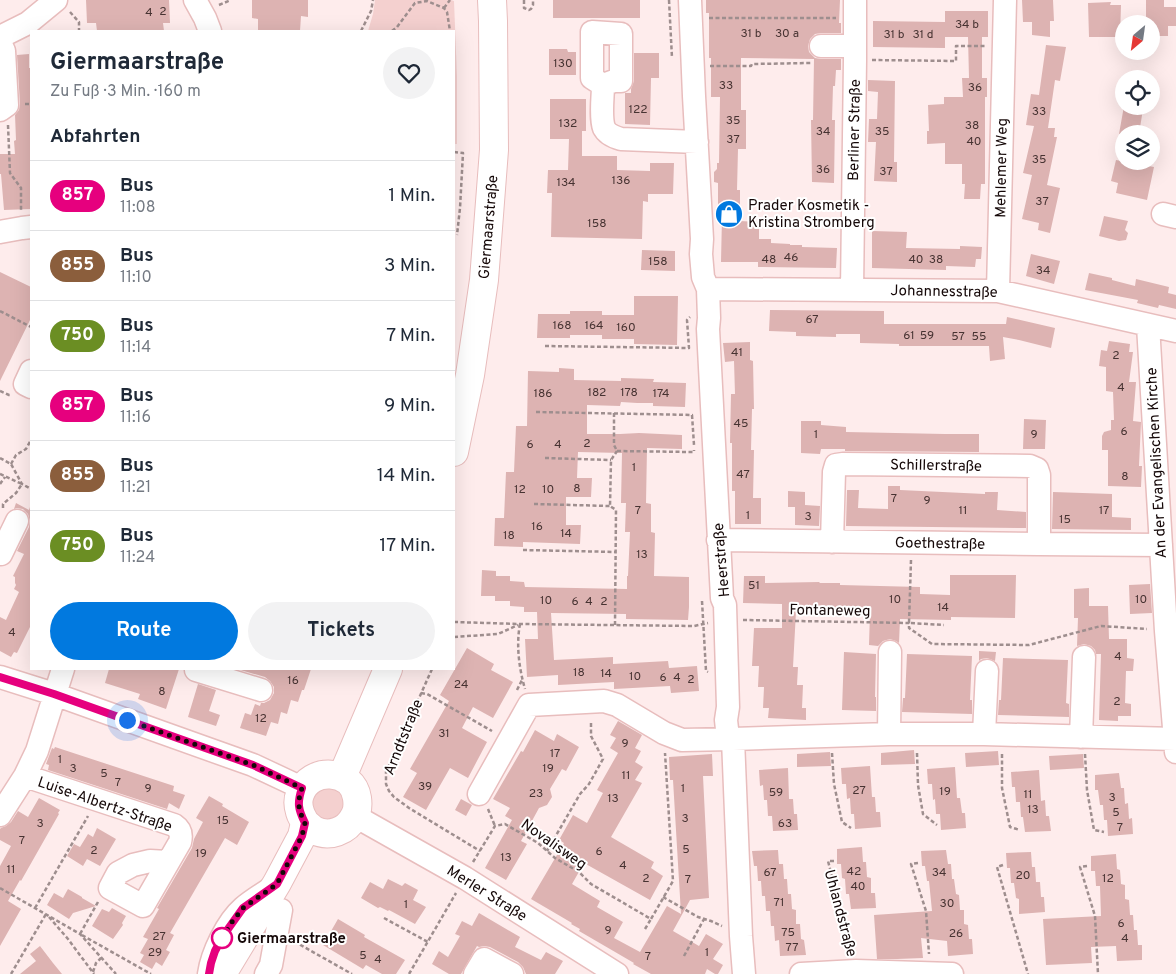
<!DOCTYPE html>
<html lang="de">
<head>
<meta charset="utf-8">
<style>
	:root { --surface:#fff; --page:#f2f2f3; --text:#1f2937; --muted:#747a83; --line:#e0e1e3; --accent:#0179df }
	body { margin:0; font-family:Overpass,sans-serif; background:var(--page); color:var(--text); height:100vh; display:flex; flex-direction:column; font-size:19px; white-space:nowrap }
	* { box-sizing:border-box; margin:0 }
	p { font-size:16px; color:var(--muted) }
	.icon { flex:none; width:28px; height:28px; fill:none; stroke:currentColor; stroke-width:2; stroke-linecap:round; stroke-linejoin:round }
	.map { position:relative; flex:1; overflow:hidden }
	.drawer { position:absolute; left:30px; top:30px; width:425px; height:640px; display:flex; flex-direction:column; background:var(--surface); border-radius:0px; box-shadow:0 5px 20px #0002 }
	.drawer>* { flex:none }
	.badge { padding:0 10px; border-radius:16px; font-size:18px; line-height:32px }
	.needle { width:32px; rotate:209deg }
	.buttons { position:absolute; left:1115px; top:15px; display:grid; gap:10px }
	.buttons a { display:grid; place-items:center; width:45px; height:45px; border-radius:50%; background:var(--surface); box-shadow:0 5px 20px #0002; font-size:25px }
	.you { position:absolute; width:25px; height:25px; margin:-12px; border:4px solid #fff; border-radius:50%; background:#1a73e8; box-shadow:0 0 0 8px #1a73e833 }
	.map>.badge { position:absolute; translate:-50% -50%; box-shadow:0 0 0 2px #fff }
	h2 { padding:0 20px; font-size:19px; line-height:45px }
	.round { display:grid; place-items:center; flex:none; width:52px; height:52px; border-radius:26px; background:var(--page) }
	.overview { display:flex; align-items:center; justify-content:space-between; height:85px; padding:0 20px }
	h1 { font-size:24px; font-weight:700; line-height:38px }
	.cta { display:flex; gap:10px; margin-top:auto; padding:10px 20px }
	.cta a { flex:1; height:58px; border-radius:30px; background:var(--accent); color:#fff; font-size:20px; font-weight:700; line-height:58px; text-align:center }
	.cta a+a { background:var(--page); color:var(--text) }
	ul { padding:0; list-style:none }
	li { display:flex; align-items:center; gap:15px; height:70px; padding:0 20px; border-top:1px solid var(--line) }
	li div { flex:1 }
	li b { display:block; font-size:19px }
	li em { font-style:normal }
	li .badge { min-width:55px; font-weight:700; text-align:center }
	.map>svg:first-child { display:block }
	.green { fill:#f4d0cf }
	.building { fill:#ddb3b2 }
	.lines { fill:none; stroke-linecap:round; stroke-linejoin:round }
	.minor-casing { stroke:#e8bdbd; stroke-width:25 }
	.major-casing { stroke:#e8bdbd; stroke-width:30 }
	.path { stroke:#9e8e8e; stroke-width:2.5; stroke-dasharray:4 2.5; stroke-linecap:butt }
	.minor { stroke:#fff; stroke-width:22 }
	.major { stroke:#fff; stroke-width:28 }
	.line-casing { stroke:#fff; stroke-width:11 }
	.line { stroke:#e6007e; stroke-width:8 }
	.walk { stroke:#150808; stroke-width:5; stroke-dasharray:0 9 }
	.stop-dot { fill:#fff; stroke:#e6007e; stroke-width:2.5 }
	.labels { text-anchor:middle; stroke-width:4; stroke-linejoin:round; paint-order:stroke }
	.number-label { font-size:12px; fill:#473332 }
	.street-label { font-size:15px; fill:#150808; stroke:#fff }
	.poi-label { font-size:15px; fill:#150808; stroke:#fff; text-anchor:start }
	.stop-label { font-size:15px; font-weight:bold; fill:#150808; stroke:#fff; text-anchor:start }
</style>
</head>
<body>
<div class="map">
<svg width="1176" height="974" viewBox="0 0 1176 974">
	<rect width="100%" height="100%" fill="#feecec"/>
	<path class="green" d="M375 0H451L454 1 457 77V144H454V31H368L373 14Z
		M320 786 340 788 348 805 331 823 313 816 311 796Z"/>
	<path class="building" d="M86 0H169L170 23H163L164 31H97L96 23H87Z
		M252 0H308V17L301 16 300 31H258V19L252 18Z
		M553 0H640V18H553Z
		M706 0H840L839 23H841V33H821L815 34 810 39 808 46 809 52 815 58 821 59H841V70H836L835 86H833L832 120H835L834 183 812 182 811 120H813L814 59 741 58V110H746V149H738L737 190H740V221L759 222V239H771V243L790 244V245H802V247L837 248 836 268 758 267V262H721L722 217H718V183L714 182V172L717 169V163H719L720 97H711V58H709V13H706Z
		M1022 0H1053L1054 21H1050V37L1032 35V22H1023Z
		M1146 0H1164V7H1176V26H1168V36H1151V24H1146Z
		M1111 2 1110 5H1121L1120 37H1089L1088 3Z
		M945 11H988V37H982V78H987V97H985V184H981L980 199H964L965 184H962V164H945V143L927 144V131H929L928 105 944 104V97H963L962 78H969L968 37H945V48L873 47V21L945 22Z
		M1046 45 1066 47 1060 81 1055 80 1048 128H1055L1054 137H1057L1047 185 1060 188 1050 233 1038 230 1039 223 1022 219 1032 175 1023 173 1034 126 1026 125 1031 94 1039 95Z
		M549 49H567L568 52H576V75H549Z
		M634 53H659V78H651L650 125 625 124V93H631V89L634 81Z
		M29 54V68H31V209L4 210 1 174H0V154H15L14 141 16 140 15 115 19 110 20 104 17 55Z
		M868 80 895 81 894 162H897V182L874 181 876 142H868L869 119H877L878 92 868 91Z
		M550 99H586V131H582V156H617V170L650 171V163H674L673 194H648V202L643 201 642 239 551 237 552 193H547L548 170H568L569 139H550Z
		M1124 106 1143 109 1139 134H1119Z
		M1116 160 1154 167 1147 200 1116 193 1118 183 1111 181Z
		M1104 216 1128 221 1125 230 1128 233 1126 240 1119 241 1099 236Z
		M872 231 907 232 906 248 960 249V246L982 247 981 259H976L975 267 946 266V270L872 268Z
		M642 250 675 251V271L641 270Z
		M1031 254 1060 261 1054 284 1026 276Z
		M0 272 31 287V318L0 381Z
		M1089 273 1112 278V280L1135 286 1136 279 1169 287 1168 293 1176 295V309L1159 305 1158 308 1137 303 1138 300 1085 290Z
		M634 296H678L677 345 634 344V339H602V335H570V338H537L538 314H570V311H602V315H634Z
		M770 310 884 311V324H1006L1007 317 1055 328 1051 348 1019 340 1003 337 1005 359 990 361 989 346H899V344L860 343V334H836V337L796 336V332L769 331Z
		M1109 341 1130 344 1129 352H1133L1129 382H1136L1133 421 1141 422 1139 466H1142L1141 487 1108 486V450H1102V436L1104 432 1111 430V420H1114L1113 392 1106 391V367L1099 366 1101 350 1107 351Z
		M750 342V360L753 361 754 409H752L751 450H754L753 498H761V524H735V491H732V443H730L731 394H735L734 361 725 362 723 343Z
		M559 368 574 369V380L621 381V378L654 379 653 382 686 383 685 407 653 406V403H637L621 402 620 406 587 405V434H620L639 433 682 435V449L647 448 646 503 651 504V532L655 533 654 576 689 577V607L688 620 626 619V614L551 613 554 660 613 657V664L668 661 669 668 697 666 699 691 671 693 670 686 614 689V682L558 685V675L527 677 525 639H538L537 612H524V607L510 606V601H495V596H481L482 570 496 571V576H510V581L524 582 525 587 627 589V576H628L630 532H625L626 503H621L622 453 578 452 577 478H592L591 497H566V525H581L580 544 523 542V547L494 546 495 518H504L506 472H514L516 426H527L528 371 559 372Z
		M1024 419 1046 420 1045 449H1023Z
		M801 421H821V425L846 427V432L945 434H979V452L845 451V449H821L820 454 801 453Z
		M888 486H900V490L985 494V492H998L997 510 1026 512V528L846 526 847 490H859L858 508 888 509Z
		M788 491 805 492V505L820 506 819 526 795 525V507H788Z
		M1053 492 1112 494V517L1131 518V530L1052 529Z
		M16 503 29 510 31 504V625L17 653 14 652 11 657 0 651V617L6 620 19 592 14 589 16 585 15 583V577L13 576 24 554 17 551 29 527 30 521 28 514 23 509 17 508 14 509Z
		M950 575H1016L1015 618 951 617V620L900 619 899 643 896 641 890 639 883 641 878 646 869 645 870 612 821 610V611H796L793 667H798L797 685H803L802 708H806V720L768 718 769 708H763L764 687H758L759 666H752L754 628H782V604L743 603 744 576H765V583L819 582 820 583H840V585L920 587V594L950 595Z
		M1150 584 1152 613 1130 614 1129 585Z
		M1089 588V606H1108L1109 639H1127V658L1134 659 1133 671H1126L1125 703 1131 704V716H1118V721L1099 720 1101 654H1096L1095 650 1091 646 1084 644 1077 646 1078 618H1074V589Z
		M467 648 494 664 491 670 513 682 493 718 473 707 462 728 487 742 468 778 450 768 426 810 403 797 417 773 410 769 449 701 440 695Z
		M979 651 996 652 995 661 987 658 981 659 979 661Z
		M844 652 876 654 875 697H876V711L842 710Z
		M907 654 972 656 970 700H972V714L902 712 903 698H905Z
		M1003 658 1068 660 1066 703 1069 704V717L998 715 999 700H1001Z
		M109 669H179L166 709 138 699 140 694 105 683Z
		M237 669H311L304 690H302L298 702 291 700 287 714 281 712 278 724 271 722 266 736 240 728 245 713 251 715 255 704 260 706 261 703H264L270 700 274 693V687L270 681 265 677Z
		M198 684 216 690 209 711 220 715 216 726 188 717Z
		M618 721 642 735 635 748 641 751 635 762 643 767 635 780 642 783 611 837 654 862 651 868 663 876 650 900 584 863 572 884 600 901 597 907 623 922 614 938 640 952 667 906 681 914 673 780H670L669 757 712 754 713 776H703L709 898 690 900 673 931 699 946 706 934 723 944 713 959 723 965 718 974H715L707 969 705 974H651L633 964 634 963 579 931 580 929 571 924 572 923 531 899 564 843 559 840 573 815 587 823 603 793 597 790 618 753 610 748 616 738 610 735Z
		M535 730 554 741 557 734 579 747 566 771 562 769 550 789 552 797 547 805 539 808 521 841 527 844 506 880 485 868 512 820 505 816 510 808 493 799 521 751 523 752Z
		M55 747 174 786 173 791 185 795 179 809 169 803 167 809 48 770 49 765 46 764 52 748 54 749Z
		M914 750 915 764 881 765V753Z
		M998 751 999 765 966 767 965 753Z
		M830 752 831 766 797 767V754Z
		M1083 754 1084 768 1050 770 1049 756Z
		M870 766 872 797H875L876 812H880L881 827 855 829 854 814H851L850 798 847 799 846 784H842L841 768Z
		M955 767 957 798H960L962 813H965L966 828 941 830 940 814H936L935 799 933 800 932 784H928L927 769Z
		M788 768 789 799H793L794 814H797L798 830 773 831 772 816H768L767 800H764L763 785 760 786 759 770Z
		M1039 770 1041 801 1045 800 1046 816H1049L1051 831 1025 832 1023 817H1021L1020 802H1016L1015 787H1012L1011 772Z
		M1119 773 1121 788H1124L1125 804 1128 803 1129 819 1132 818 1133 834 1108 836 1107 820H1104L1103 805H1100L1098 790H1095V775Z
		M209 796 223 804 222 806 249 822 237 845 225 838 170 933 174 935 166 950 170 952 162 966 156 962 152 969 140 962 144 955 140 953 148 939 143 937 159 909 157 908 192 848 194 839 203 822 196 818Z
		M39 798 60 810 58 813 59 814 21 881 20 880 8 901 21 909 0 946V866L11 846 0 840V829L1 828 6 826 11 822 18 811 28 817Z
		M461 799 472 805 466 816 455 810Z
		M97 828 116 839 100 866 87 859 83 866 67 856 74 844 80 847 88 834 93 837Z
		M862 847 863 862H866L867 877 871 878V893H875L876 908 851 909 849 894H846L845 879 842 878 841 864H837V849Z
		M778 850 779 864H783L784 879H787L788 894H791L792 909 796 910V924H800L801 939 804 940 806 955 780 956 779 940 775 941 774 926H771L770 911H766L765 896H762L761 881H758L757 866H754L752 851Z
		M946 850 948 864H951L952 879H954L956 894 959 895 960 910H964V924L968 925 969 939H972L973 954 948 956 947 941 921 938 923 958 897 959H877L874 915 932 911 929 881H927L925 866H922L921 851Z
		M1031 852 1032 867H1035L1036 882H1040L1041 897H1044L1045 912 1019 914V899L1016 898 1014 883H1011L1010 868H1007L1006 853Z
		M1116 854 1117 869 1120 870 1121 884 1125 885V899L1129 900 1130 915H1133L1134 930H1137L1138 945H1142V960L1117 961 1116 946 1091 947 1092 963 1046 965 1043 919 1101 916 1100 886H1096L1095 871H1091V856Z
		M388 879 402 886 405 883 418 890 413 900 426 907 415 924 389 910 388 911 380 907 378 908 361 898 370 882 383 889Z
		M68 889 82 897V898L96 906 73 913 69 919 47 905 54 893 63 898Z
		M112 908 126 916 122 923 123 925 113 939 92 926 102 909 109 912Z
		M479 913 520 937 515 947 541 960 546 952 563 961 555 974H526L523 967 518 962 490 947 484 946 479 947 477 946 461 974H449L432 964 439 951 448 957 460 936 455 934 462 921 472 926Z
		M338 919 365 935 364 937 405 960 396 974H382L366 965 363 969 323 945Z
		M40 946 53 963 62 974H20L36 961 30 954Z"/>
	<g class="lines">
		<defs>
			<path id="minor" d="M195 0 205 18 210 31
				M690 0 694 96 702 239 701 254 703 277 708 289 709 318 708 329 722 598 725 605 728 707 726 720 728 738
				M0 37 28 23 56 0
				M0 42 4 51 7 105 0 110
				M821 46H855
				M603 85 614 81H621V34L592 32V78L603 85C603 97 600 117 604 128 607 134 614 137 621 139L697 142
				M1163 214 1176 217
				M0 232 22 228 31 227
				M708 289 998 291 1176 331
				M852 290 855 60V0
				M998 291 1005 0
				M1148 325 1166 631 1176 752
				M31 371 25 384 31 387
				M718 540 1039 544 1161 545
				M832 542 834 472 836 465 843 464 1030 466 1037 469 1039 475V544
				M1 554 17 521
				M196 670 261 690
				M0 677 54 694 253 765 302 788
				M889 734 890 652
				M984 734 987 671
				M1081 737 1084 657
				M733 739 889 734H984L1175 739
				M25 776 174 825C180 829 182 834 180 842L143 906 110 888 118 873 133 865 150 861 168 862
				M479 794 529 705 604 701 617 705 664 733 682 740 733 739 741 936 744 974
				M0 815 25 776 37 751 63 669
				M355 816 465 878 617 974
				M209 974C212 953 227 922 243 908 252 900 263 894 273 887
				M266 974 271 965 281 910
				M475 974 484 959 512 974
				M801 974 856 971 952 974"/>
			<path id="major" d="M454 452 470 375 484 280 494 150 493 21 492 0
				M342 777 388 669
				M222 974 277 883 302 836 305 823C304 820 301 816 300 812 298 806 298 799 300 794 310 766 353 769 357 798 358 805 358 811 354 817 347 831 329 838 314 830 311 828 308 825 305 823"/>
		</defs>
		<use href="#minor" class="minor-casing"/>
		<use href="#major" class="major-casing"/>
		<path class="path" d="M524 0V8L529 10 531 9 533 5V0
			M669 0 672 58
			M219 5 231 0
			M444 8 450 0
			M70 12 79 22V31
			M709 18H836
			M361 31 371 11 373 0
			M392 31 397 27 415 3 427 1 444 8 447 12 450 31
			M872 60 956 61V46H987
			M710 66H751L752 64 811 63
			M25 104H31
			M8 125 10 173 21 188V211
			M454 152 463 153 460 208 457 235
			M0 311 31 327
			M545 346 689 348 687 320 690 317
			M0 391 9 395H10
			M536 412 692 415 694 445
			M614 413V445L617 451
			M617 451 691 452H694V450
			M0 458 11 464 22 484 31 489
			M545 458 611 460
			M11 464 16 455 26 449 31 440
			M0 474 22 484 16 493 3 504V508
			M0 484 5 477
			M534 504 610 506
			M523 550 616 552
			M911 560 909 623 944 625
			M702 601 706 671 708 672
			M743 620 909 623V628L932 644 1029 645 1101 626 1147 629
			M454 622 520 624 694 626 708 623
			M520 624C516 645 519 668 525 689
			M615 625 616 510 610 506 611 460 617 451
			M454 637 498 634 518 625
			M432 669 386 772V784L389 791 394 797 409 808 480 851
			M517 690 522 680
			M421 693 427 694 492 731
			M832 753 834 784 842 822 851 828
			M917 753 918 785 923 814 937 825
			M1002 754V788L1010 827 1020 830
			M1085 754 1087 790 1094 830 1104 832
			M488 809 495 826
			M547 851 580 794 589 784 603 759 591 736V721
			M834 861H828L852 953
			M473 862 495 826 505 824 538 843 555 858 579 872 591 884 651 919 673 881 665 753
			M918 863 911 864 926 911 929 954
			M1003 865 997 867 1028 974
			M1087 866 1080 867 1095 916 1098 974
			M0 888 80 934 116 974
			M663 897 698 917 711 921 722 926
			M98 902 80 934 151 974
			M35 908 88 816
			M49 917 68 939 94 974
			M384 918 428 942
			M645 929 651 919
			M294 943H297L352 974
			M684 956 704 919
			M93 972 96 963 101 958
			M11 974 46 914
			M409 974 456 893"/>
		<use href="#minor" class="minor"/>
		<use href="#major" class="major"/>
	</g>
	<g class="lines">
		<defs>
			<path id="line" d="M0 677 54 694 253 765 302 788C297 803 298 809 305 823L302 836 277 884 243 908 223 936 215 951 211 963 209 974"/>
		</defs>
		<use href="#line" class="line-casing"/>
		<use href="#line" class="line"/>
		<path class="walk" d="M127 720 253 765 302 788C297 803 298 809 305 823L302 836 277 884 243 908 232 922 222 938"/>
	</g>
	<defs>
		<symbol id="shop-disc" viewBox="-11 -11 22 22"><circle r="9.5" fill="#0179df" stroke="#fff"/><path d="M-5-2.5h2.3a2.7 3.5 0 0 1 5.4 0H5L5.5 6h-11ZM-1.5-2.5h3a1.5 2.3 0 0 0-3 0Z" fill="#fff"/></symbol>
	</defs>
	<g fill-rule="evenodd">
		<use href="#shop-disc" x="713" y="198" width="32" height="32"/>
	</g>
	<circle class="stop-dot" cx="222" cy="938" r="10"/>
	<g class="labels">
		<g class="number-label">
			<text x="163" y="15">2</text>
			<text x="149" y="16">4</text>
			<text x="967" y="28">34 b</text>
			<text x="751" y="37">31 b</text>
			<text x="787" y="37">30 a</text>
			<text x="894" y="38">31 b</text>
			<text x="923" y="38">31 d</text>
			<text x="563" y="67">130</text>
			<text x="726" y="89">33</text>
			<text x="975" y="91">36</text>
			<text x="638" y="113">122</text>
			<text x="1039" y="115">33</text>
			<text x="733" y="124">35</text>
			<text x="568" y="127">132</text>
			<text x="972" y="129">38</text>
			<text x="823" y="135">34</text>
			<text x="882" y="135">35</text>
			<text x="733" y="143">37</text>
			<text x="974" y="145">40</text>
			<text x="1039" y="163">35</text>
			<text x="823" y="173">36</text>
			<text x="886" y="175">37</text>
			<text x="621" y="184">136</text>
			<text x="566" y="186">134</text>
			<text x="1042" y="205">37</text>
			<text x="597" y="227">158</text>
			<text x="791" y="261">46</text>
			<text x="769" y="263">48</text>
			<text x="916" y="263">40</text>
			<text x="936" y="263">38</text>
			<text x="658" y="265">158</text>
			<text x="1043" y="274">34</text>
			<text x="812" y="323">67</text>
			<text x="562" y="329">168</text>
			<text x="594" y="329">164</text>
			<text x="626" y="331">160</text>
			<text x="909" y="339">61</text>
			<text x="927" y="339">59</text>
			<text x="958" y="340">57</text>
			<text x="979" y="340">55</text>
			<text x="737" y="356">41</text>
			<text x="1116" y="359">2</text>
			<text x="1121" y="391">4</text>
			<text x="597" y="396">182</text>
			<text x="629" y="396">178</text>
			<text x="543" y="397">186</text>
			<text x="661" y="397">174</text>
			<text x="741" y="427">45</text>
			<text x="1124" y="435">6</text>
			<text x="816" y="438">1</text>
			<text x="1034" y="438">9</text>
			<text x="587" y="447">2</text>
			<text x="530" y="448">6</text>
			<text x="558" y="448">4</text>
			<text x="634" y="471">1</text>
			<text x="743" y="478">47</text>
			<text x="1125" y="480">8</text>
			<text x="577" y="492">8</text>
			<text x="520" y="493">12</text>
			<text x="548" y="493">10</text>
			<text x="894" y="502">7</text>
			<text x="927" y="504">9</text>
			<text x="638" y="514">7</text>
			<text x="963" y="514">11</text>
			<text x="1104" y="514">17</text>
			<text x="748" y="519">1</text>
			<text x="808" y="520">3</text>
			<text x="1065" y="523">15</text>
			<text x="537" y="530">16</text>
			<text x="566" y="537">14</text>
			<text x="509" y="539">18</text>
			<text x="642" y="558">13</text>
			<text x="754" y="589">51</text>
			<text x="895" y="603">10</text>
			<text x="1141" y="603">10</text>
			<text x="546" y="604">10</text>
			<text x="575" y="605">6</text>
			<text x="589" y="605">4</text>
			<text x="604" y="605">2</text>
			<text x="943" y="611">14</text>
			<text x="12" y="636">4</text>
			<text x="1118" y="660">4</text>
			<text x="579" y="676">18</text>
			<text x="606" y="677">14</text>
			<text x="635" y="680">10</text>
			<text x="663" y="681">6</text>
			<text x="677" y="681">4</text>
			<text x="691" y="683">2</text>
			<text x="293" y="684">16</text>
			<text x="461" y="688">24</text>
			<text x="162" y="695">8</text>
			<text x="1117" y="705">2</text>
			<text x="261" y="722">12</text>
			<text x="444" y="737">31</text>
			<text x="625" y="747">9</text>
			<text x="555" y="757">17</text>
			<text x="60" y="763">1</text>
			<text x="73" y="772">3</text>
			<text x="548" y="772">19</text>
			<text x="104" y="777">5</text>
			<text x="626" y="779">11</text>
			<text x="118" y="786">7</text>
			<text x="425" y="790">39</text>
			<text x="148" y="792">9</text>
			<text x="683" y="792">1</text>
			<text x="859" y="794">27</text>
			<text x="945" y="795">19</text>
			<text x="776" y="796">59</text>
			<text x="536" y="797">23</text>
			<text x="1028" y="798">11</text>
			<text x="1112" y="801">3</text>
			<text x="613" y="802">13</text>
			<text x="1033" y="813">13</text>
			<text x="1116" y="816">5</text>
			<text x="685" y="822">3</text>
			<text x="223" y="824">15</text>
			<text x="40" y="827">3</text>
			<text x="785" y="827">63</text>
			<text x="1120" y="831">7</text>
			<text x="22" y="844">7</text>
			<text x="686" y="853">5</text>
			<text x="94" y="854">2</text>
			<text x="599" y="855">6</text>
			<text x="201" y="857">19</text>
			<text x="506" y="861">13</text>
			<text x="623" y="869">4</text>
			<text x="11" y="873">11</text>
			<text x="854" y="875">42</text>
			<text x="770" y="876">67</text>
			<text x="939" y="876">34</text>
			<text x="1023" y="879">20</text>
			<text x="646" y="882">2</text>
			<text x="1108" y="882">12</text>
			<text x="688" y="883">7</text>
			<text x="858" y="890">40</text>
			<text x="779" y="906">71</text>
			<text x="947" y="907">30</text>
			<text x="406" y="908">1</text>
			<text x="1121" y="927">6</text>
			<text x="608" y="934">9</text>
			<text x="788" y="936">75</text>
			<text x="956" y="937">26</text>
			<text x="159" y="940">27</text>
			<text x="1125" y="942">4</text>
			<text x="792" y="951">77</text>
			<text x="155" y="956">29</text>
			<text x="707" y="956">1</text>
			<text x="363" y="959">5</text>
			<text x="648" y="960">7</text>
			<text x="378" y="963">4</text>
		</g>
		<g class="street-label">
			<text transform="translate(854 130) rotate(-89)" y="5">Berliner Straße</text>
			<text transform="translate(1001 168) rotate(-89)" y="5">Mehlemer Weg</text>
			<text transform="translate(488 227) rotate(-85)" y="5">Giermaarstraße</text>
			<text transform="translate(944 291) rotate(1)" y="5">Johannesstraße</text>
			<text transform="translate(1156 463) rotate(-93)" y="5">An der Evangelischen Kirche</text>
			<text transform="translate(936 465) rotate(1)" y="5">Schillerstraße</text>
			<text transform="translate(940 543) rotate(1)" y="5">Goethestraße</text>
			<text transform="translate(721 560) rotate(-95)" y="5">Heerstraße</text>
			<text transform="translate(830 610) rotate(1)" y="5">Fontaneweg</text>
			<text transform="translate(403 737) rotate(-68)" y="5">Arndtstraße</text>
			<text transform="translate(105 804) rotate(19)" y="5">Luise-Albertz-Straße</text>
			<text transform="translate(554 844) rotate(35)" y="5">Novalisweg</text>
			<text transform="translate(487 893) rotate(32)" y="5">Merler Straße</text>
			<text transform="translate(841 913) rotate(75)" y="5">Uhlandstraße</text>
		</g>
		<g class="poi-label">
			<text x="748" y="210">Prader Kosmetik -<tspan x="748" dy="17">Kristina Stromberg</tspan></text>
		</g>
		<g class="stop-label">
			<text x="237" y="943">Giermaarstraße</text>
		</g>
	</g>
</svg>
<div class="buttons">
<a><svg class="needle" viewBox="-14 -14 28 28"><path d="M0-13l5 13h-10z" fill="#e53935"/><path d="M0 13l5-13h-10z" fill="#747a83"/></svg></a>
<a><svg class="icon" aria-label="locate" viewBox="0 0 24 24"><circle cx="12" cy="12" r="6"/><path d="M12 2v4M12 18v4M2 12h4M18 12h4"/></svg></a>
<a><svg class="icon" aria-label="layers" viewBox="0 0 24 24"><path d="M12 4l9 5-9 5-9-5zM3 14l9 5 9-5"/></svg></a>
</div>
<div class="you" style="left:127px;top:720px"></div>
<section class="drawer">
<div class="overview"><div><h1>Giermaarstraße</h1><p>Zu Fuß · 3 Min. · 160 m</p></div><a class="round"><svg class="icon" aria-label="heart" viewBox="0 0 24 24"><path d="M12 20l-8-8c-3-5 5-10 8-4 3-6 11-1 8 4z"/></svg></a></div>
<h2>Abfahrten</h2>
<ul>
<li><span class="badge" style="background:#e6007e;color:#fff">857</span><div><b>Bus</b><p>11:08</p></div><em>1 Min.</em></li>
<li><span class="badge" style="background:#8b5e3c;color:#fff">855</span><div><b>Bus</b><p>11:10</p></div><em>3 Min.</em></li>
<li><span class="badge" style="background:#6b8e23;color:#fff">750</span><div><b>Bus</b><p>11:14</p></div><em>7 Min.</em></li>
<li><span class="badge" style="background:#e6007e;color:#fff">857</span><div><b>Bus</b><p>11:16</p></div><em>9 Min.</em></li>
<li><span class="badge" style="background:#8b5e3c;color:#fff">855</span><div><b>Bus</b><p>11:21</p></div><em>14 Min.</em></li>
<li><span class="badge" style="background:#6b8e23;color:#fff">750</span><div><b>Bus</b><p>11:24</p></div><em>17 Min.</em></li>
</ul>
<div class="cta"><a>Route</a><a>Tickets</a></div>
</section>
</div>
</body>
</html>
